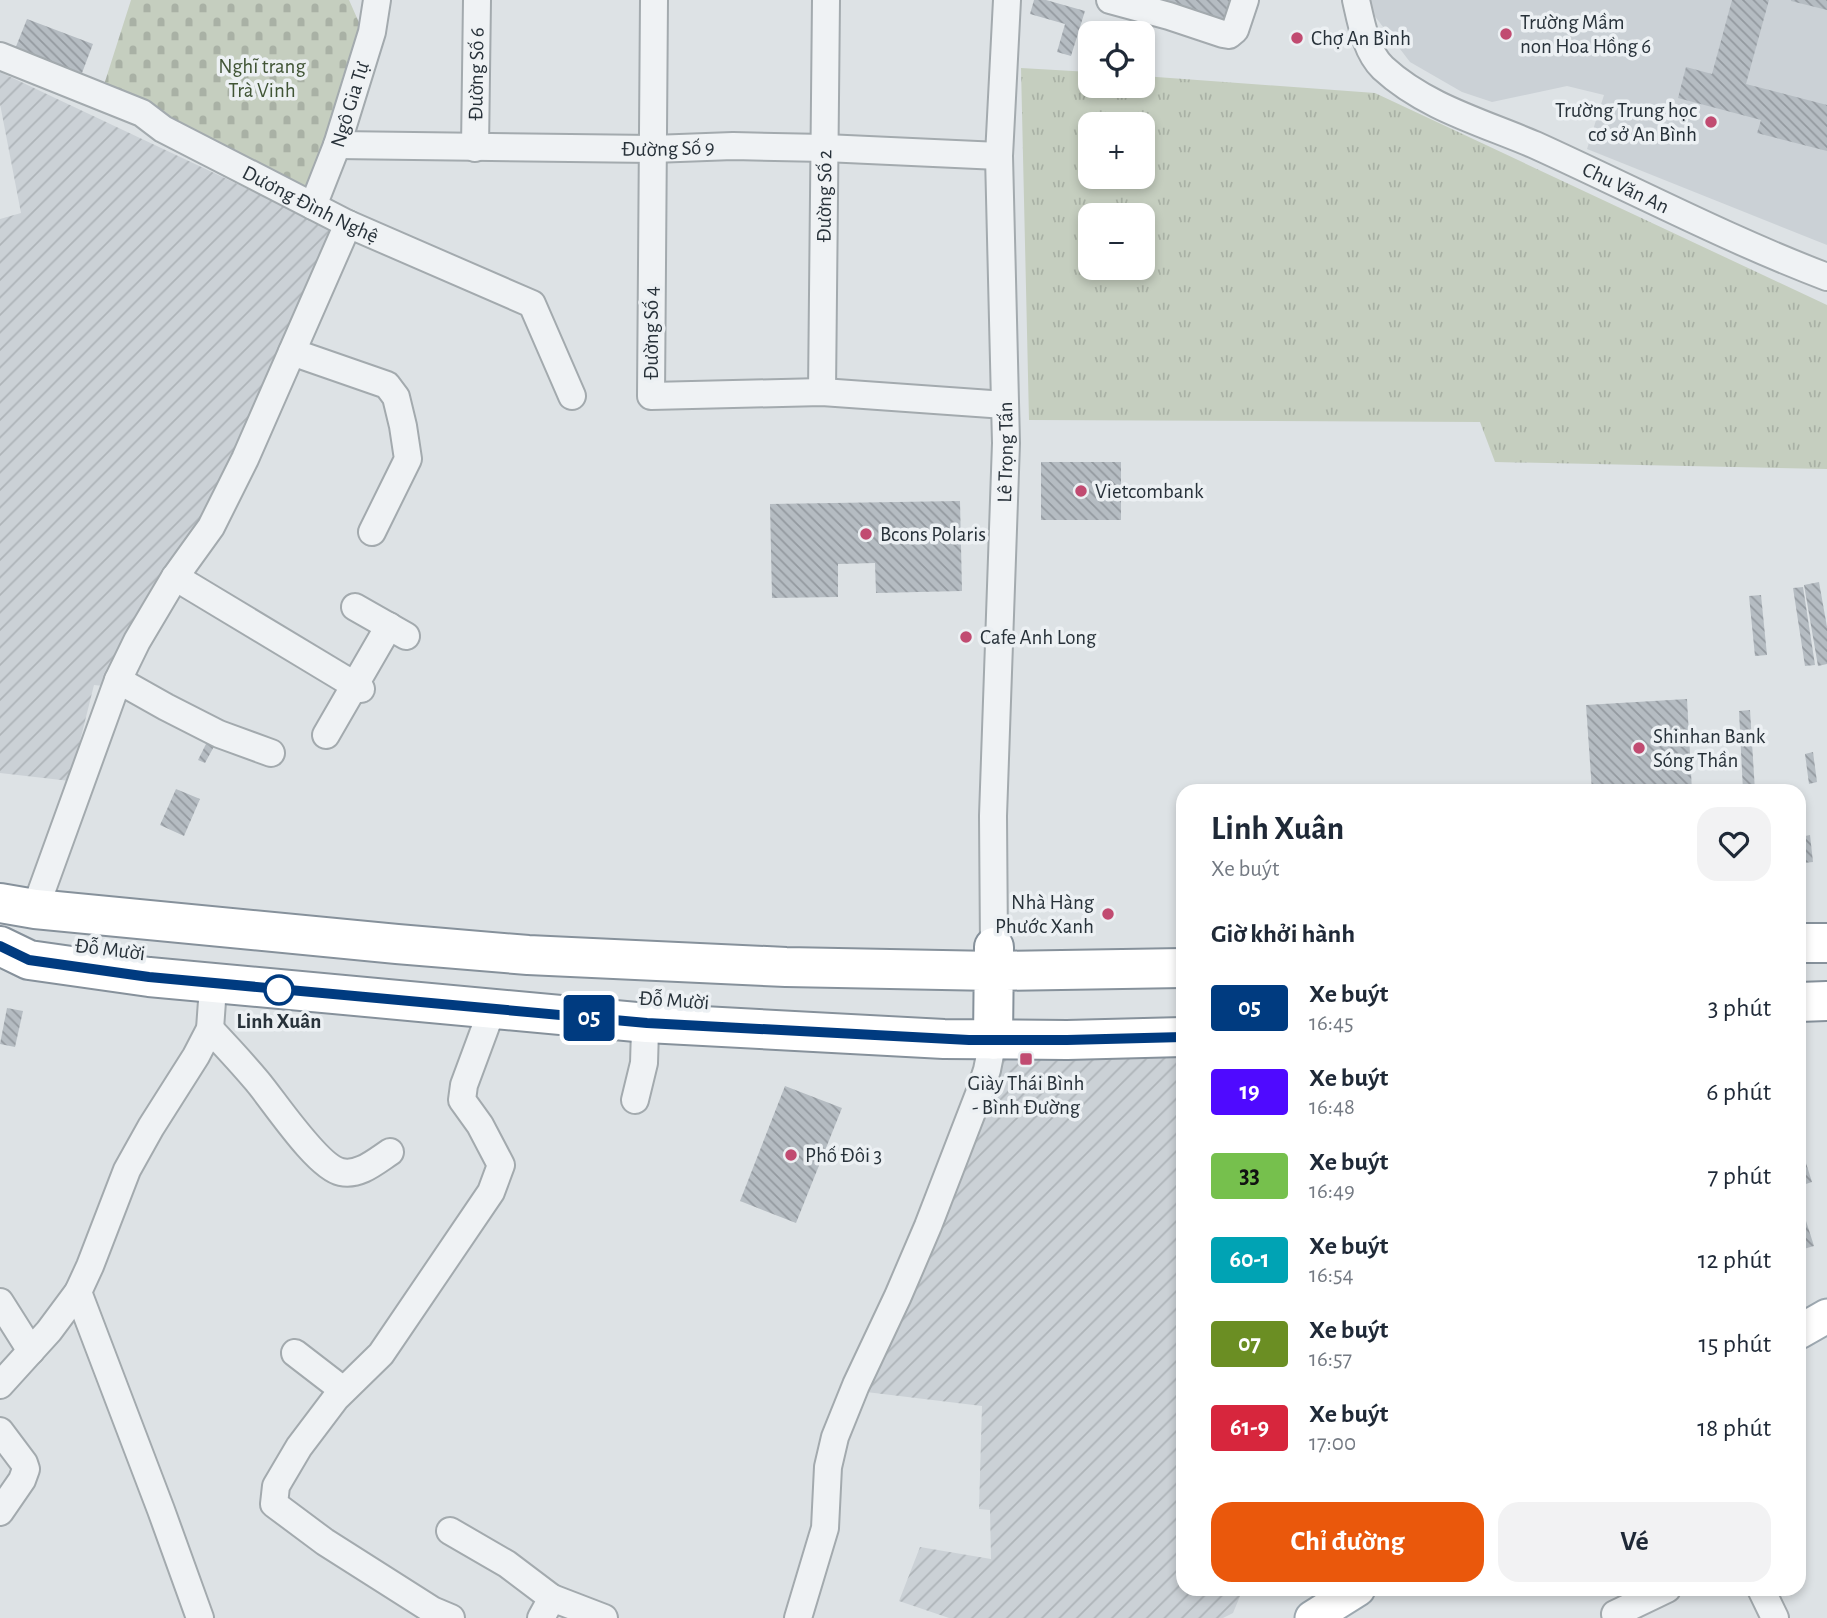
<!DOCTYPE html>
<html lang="vi">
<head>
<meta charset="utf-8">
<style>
	:root { --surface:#fff; --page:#f2f2f3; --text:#1f2937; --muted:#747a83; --accent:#ea580c }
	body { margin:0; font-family:"Alegreya Sans",sans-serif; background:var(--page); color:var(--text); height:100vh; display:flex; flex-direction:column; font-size:26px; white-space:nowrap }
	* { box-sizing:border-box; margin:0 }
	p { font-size:23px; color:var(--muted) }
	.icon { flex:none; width:38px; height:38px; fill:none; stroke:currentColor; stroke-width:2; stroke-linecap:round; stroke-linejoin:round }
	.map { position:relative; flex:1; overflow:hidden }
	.side { position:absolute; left:1176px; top:784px; width:630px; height:812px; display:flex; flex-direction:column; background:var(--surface); border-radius:21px; box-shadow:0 4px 10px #0003 }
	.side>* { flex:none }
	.badge { padding:0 14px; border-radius:5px; font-size:24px; line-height:46px }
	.fabs { position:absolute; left:1078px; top:21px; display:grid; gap:14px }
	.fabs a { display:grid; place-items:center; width:77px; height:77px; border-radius:14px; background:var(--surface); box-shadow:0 4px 10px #0003; font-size:35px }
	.map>.badge { position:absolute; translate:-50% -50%; box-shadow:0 0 0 4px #fff }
	h2 { padding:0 35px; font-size:26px; line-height:63px }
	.round { display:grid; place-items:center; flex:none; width:74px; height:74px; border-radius:21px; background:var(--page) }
	.summary { display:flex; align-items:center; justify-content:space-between; height:119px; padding:0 35px }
	h1 { font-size:33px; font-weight:700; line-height:52px }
	.cta { display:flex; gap:14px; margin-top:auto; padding:14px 35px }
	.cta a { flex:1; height:80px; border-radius:21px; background:var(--accent); color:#fff; font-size:28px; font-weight:700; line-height:80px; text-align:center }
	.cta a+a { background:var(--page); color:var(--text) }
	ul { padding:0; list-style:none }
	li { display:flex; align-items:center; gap:21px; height:84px; padding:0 35px }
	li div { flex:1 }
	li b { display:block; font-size:26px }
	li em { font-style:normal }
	li .badge { min-width:77px; font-weight:700; text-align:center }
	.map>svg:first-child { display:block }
	.built { fill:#cbd1d6 }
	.industrial { fill:url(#industrial-furrows) }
	.grass { fill:url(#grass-tufts); fill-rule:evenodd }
	.cemetery { fill:url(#cemetery-stones) }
	.building { fill:url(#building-back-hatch) }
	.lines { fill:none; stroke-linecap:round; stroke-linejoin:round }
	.minor-casing { stroke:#a3aaae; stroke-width:30 }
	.major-casing { stroke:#9da8b0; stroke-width:37 }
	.highway-casing { stroke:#86919b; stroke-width:42 }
	.minor { stroke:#eff2f4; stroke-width:26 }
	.major { stroke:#fff; stroke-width:33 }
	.highway { stroke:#fff; stroke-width:38 }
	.line-casing { stroke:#fff; stroke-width:16 }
	.line { stroke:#003b80; stroke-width:10 }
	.poi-dot { fill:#c14b71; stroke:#ecf0f3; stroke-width:2.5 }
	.stop-dot { fill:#fff; stroke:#003b80; stroke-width:3.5 }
	.labels { text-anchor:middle; stroke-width:7; stroke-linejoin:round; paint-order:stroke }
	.poi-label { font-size:21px; fill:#28323a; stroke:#ecf0f3; text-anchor:start }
	.park-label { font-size:21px; fill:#415536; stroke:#ecf0f3 }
	.street-label { font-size:21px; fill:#28323a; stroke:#ecf0f3 }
	.stop-label { font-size:21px; font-weight:bold; fill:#28323a; stroke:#ecf0f3 }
</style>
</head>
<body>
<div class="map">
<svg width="1827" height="1618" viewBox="0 0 1827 1618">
	<defs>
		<pattern id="industrial-furrows" width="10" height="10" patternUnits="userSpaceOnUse" patternTransform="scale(1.75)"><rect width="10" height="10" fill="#cbd1d6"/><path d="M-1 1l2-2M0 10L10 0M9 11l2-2" fill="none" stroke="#aeb4b8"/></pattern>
		<pattern id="grass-tufts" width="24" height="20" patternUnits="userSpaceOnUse" patternTransform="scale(1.75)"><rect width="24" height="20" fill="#c5cebf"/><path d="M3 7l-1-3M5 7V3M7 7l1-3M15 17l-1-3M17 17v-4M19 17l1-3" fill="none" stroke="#a9b1a5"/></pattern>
		<pattern id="cemetery-stones" width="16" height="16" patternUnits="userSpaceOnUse" patternTransform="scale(1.75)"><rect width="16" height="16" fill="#c5cebf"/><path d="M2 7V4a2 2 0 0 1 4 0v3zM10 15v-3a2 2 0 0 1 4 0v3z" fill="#a9b1a5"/></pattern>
		<pattern id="building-back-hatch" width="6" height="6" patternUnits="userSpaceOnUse" patternTransform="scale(1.75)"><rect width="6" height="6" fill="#b5bcc2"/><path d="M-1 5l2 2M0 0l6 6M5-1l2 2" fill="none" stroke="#93999f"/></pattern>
	</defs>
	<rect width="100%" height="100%" fill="#dde2e5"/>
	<path class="built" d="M1367 0H1827V245L1587 149 1604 95 1567 86 1492 102 1462 92 1410 62 1367 6Z"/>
	<path class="industrial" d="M0 72 333 229 234 473 113 687 94 685 70 781 0 773V219L21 213 0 104Z
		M1183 1055V1589H1243L1233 1613 1223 1618H949L899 1601 920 1547 991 1559 990 1510 979 1509 982 1406 858 1391 1005 1057Z"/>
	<path class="grass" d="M1021 68 1090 72V86H1143V76L1375 93 1827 305V469L1495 462 1480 422 1029 420ZM1090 124H1143V177H1090ZM1090 215H1143V268H1090Z"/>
	<path class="cemetery" d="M131 0H349L361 27 343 76 312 190 163 115 102 91Z"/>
	<path class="building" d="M1034 0H1046L1085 11 1071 56 1057 52 1065 24 1030 14Z
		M1134 0H1235L1227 27Z
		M1732 0H1769L1746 84 1827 105V151L1757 133 1761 120 1678 98 1686 67 1712 74Z
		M1791 0H1827V10L1791 1Z
		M27 19 93 44 82 73 15 49Z
		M1041 462H1121V520H1041Z
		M960 501 962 591 876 593 875 563 838 564V597L772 598 770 504Z
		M1819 582 1827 627V664L1818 666 1804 585Z
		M1803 587 1815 665 1805 666 1793 588Z
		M1761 595 1767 655 1755 656 1749 596Z
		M1687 699 1692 791H1592L1586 705Z
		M1750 710 1755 791H1743L1739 711Z
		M209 738 217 741 205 763 198 760Z
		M1813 752 1817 782 1809 784 1805 754Z
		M176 789 200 799 184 836 160 825Z
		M1810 835 1813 862 1803 863 1800 837Z
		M7 1008 23 1011 15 1047 0 1044Z
		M785 1086 842 1108 796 1223 740 1201Z
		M1799 1141 1812 1182 1800 1186 1799 1182Z
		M1799 1199 1814 1246 1800 1250 1799 1247Z"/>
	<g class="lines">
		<defs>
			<g id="minor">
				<path d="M654 0 651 396 822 392 1005 405"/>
				<path d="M1110 0 1169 16 1223 34 1229 35 1235 30 1245 0"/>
				<path id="s1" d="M1356 0C1361 22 1366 52 1383 68 1425 107 1484 123 1535 145 1632 189 1727 239 1827 277"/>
				<path id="s2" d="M0 56 142 113 163 129 348 224 532 304 572 396"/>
				<path id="s3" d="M337 145 653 149 733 146 825 148 999 156"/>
				<path id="s4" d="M475 148 477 0"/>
				<path id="s5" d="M313 206 337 145 372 32 377 0"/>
				<path d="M292 352 387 385 396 397 403 426 408 459 372 532"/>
				<path id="s6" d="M822 392 826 0"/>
				<path d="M175 577 361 689"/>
				<path d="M355 607 406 636"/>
				<path d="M118 680 166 707 219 734 271 753"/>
				<path d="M326 735 389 626"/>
				<path d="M35 909 118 680 137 641 175 577 211 527 245 459 348 224"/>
				<path id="s7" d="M994 947 993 816 1006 443 999 156 1007 0"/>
				<path d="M210 1029C226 1046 242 1063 257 1081 274 1101 317 1167 341 1172 359 1176 375 1162 390 1152"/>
				<path d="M635 1100 644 1063 645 1030 647 1023"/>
				<path d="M78 1292 161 1510 200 1618"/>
				<path d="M0 1302 31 1351"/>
				<path d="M295 1353 343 1390"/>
				<path d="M0 1385 49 1331 78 1292 90 1266 127 1170 151 1127 196 1056 210 1029 212 1001 210 983"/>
				<path d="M0 1431 24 1463 26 1469 22 1480 0 1512"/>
				<path d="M450 1531 507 1564 552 1598"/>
				<path d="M1761 1589 1775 1618"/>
				<path d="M1615 1614 1667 1589"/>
				<path d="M451 1618 432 1610 325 1542 274 1504 276 1486 299 1447 336 1398 381 1354 491 1192 501 1165 480 1125 462 1100 464 1085 487 1023 491 1017 492 1010"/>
				<path d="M541 1618 552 1598 604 1618"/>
				<path d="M798 1618 825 1528 828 1467 835 1437 856 1385 898 1296 928 1226 979 1094 987 1070 993 1040"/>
			</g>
			<path id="major" d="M1799 1332 1827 1316
				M1312 1618 1358 1589"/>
			<path id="highway" d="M0 903 35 909 397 944 528 955 786 967 994 971 1183 968
				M1799 943H1827
				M0 946 29 960 149 977 647 1023 944 1039 1067 1040 1183 1037
				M1799 1002 1827 1001
				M993 1040 994 947"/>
		</defs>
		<use href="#minor" class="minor-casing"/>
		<use href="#major" class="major-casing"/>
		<use href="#highway" class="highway-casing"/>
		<use href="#minor" class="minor"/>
		<use href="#major" class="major"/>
		<use href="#highway" class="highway"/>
	</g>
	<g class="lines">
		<defs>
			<path id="line" d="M0 946 29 960 149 977 647 1023 969 1040H1067L1183 1037"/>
		</defs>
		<use href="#line" class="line-casing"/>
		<use href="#line" class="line"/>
	</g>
	<g class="poi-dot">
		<circle cx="1506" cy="34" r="7"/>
		<circle cx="1297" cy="38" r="7"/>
		<circle cx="1711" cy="122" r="7"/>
		<circle cx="1081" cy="491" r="7"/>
		<circle cx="866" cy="534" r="7"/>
		<circle cx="966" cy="637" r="7"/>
		<circle cx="1639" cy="748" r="7"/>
		<circle cx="1108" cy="914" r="7"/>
		<rect x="1019" y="1052" width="14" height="14" rx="3.5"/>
		<circle cx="791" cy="1155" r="7"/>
	</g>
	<circle class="stop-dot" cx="279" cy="990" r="14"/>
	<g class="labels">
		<g class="poi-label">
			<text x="1520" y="29">Trường Mầm<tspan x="1520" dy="24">non Hoa Hồng 6</tspan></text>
			<text x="1311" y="45">Chợ An Bình</text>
			<text x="1697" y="117" text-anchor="end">Trường Trung học<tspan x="1697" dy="24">cơ sở An Bình</tspan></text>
			<text x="1095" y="498">Vietcombank</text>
			<text x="880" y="541">Bcons Polaris</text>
			<text x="980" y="644">Cafe Anh Long</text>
			<text x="1653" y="743">Shinhan Bank<tspan x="1653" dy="24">Sóng Thần</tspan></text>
			<text x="1094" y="909" text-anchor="end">Nhà Hàng<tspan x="1094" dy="24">Phước Xanh</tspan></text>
			<text x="1026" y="1090" text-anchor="middle">Giày Thái Bình<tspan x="1026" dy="24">- Bình Đường</tspan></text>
			<text x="805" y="1162">Phố Đôi 3</text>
		</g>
		<g class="park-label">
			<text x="262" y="73">Nghĩ trang<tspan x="262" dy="24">Trà Vinh</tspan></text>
		</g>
		<g class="street-label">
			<text dy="7" stroke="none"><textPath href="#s4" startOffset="74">Đường Số 6</textPath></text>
			<text dy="7" stroke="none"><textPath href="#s5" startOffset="108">Ngô Gia Tự</textPath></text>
			<text dy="7" stroke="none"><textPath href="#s3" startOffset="331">Đường Số 9</textPath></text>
			<text dy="7" stroke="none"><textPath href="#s1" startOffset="346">Chu Văn An</textPath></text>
			<text dy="7" stroke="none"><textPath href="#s6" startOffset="196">Đường Số 2</textPath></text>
			<text dy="7" stroke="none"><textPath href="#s2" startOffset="345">Dương Đình Nghệ</textPath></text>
			<text transform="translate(651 333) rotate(-90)" y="7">Đường Số 4</text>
			<text dy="7" stroke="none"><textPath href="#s7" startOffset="495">Lê Trọng Tấn</textPath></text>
			<text transform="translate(110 949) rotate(7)" y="7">Đỗ Mười</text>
			<text transform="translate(674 1000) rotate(4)" y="7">Đỗ Mười</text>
		</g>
		<g class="stop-label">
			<text x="279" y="1028">Linh Xuân</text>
		</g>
	</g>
</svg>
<div class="fabs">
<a><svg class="icon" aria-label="locate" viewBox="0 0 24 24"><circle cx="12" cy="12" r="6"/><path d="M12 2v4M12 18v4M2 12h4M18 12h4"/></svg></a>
<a>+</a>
<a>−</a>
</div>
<b class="badge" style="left:589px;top:1018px;background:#003b80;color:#fff">05</b>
<section class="side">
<div class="summary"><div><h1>Linh Xuân</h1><p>Xe buýt</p></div><a class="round"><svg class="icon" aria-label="heart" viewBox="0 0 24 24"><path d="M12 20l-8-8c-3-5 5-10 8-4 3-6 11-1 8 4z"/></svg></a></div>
<h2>Giờ khởi hành</h2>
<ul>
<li><span class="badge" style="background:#003b80;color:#fff">05</span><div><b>Xe buýt</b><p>16:45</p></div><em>3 phút</em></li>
<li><span class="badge" style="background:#4f0aff;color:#fff">19</span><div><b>Xe buýt</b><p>16:48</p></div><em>6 phút</em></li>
<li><span class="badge" style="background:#76c04d;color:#111">33</span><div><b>Xe buýt</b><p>16:49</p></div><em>7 phút</em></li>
<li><span class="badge" style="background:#00a3b4;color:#fff">60-1</span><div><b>Xe buýt</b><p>16:54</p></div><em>12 phút</em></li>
<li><span class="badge" style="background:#6b8e23;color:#fff">07</span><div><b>Xe buýt</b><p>16:57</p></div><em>15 phút</em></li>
<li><span class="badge" style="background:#d7263d;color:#fff">61-9</span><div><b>Xe buýt</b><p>17:00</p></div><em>18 phút</em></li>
</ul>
<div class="cta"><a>Chỉ đường</a><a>Vé</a></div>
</section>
</div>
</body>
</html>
